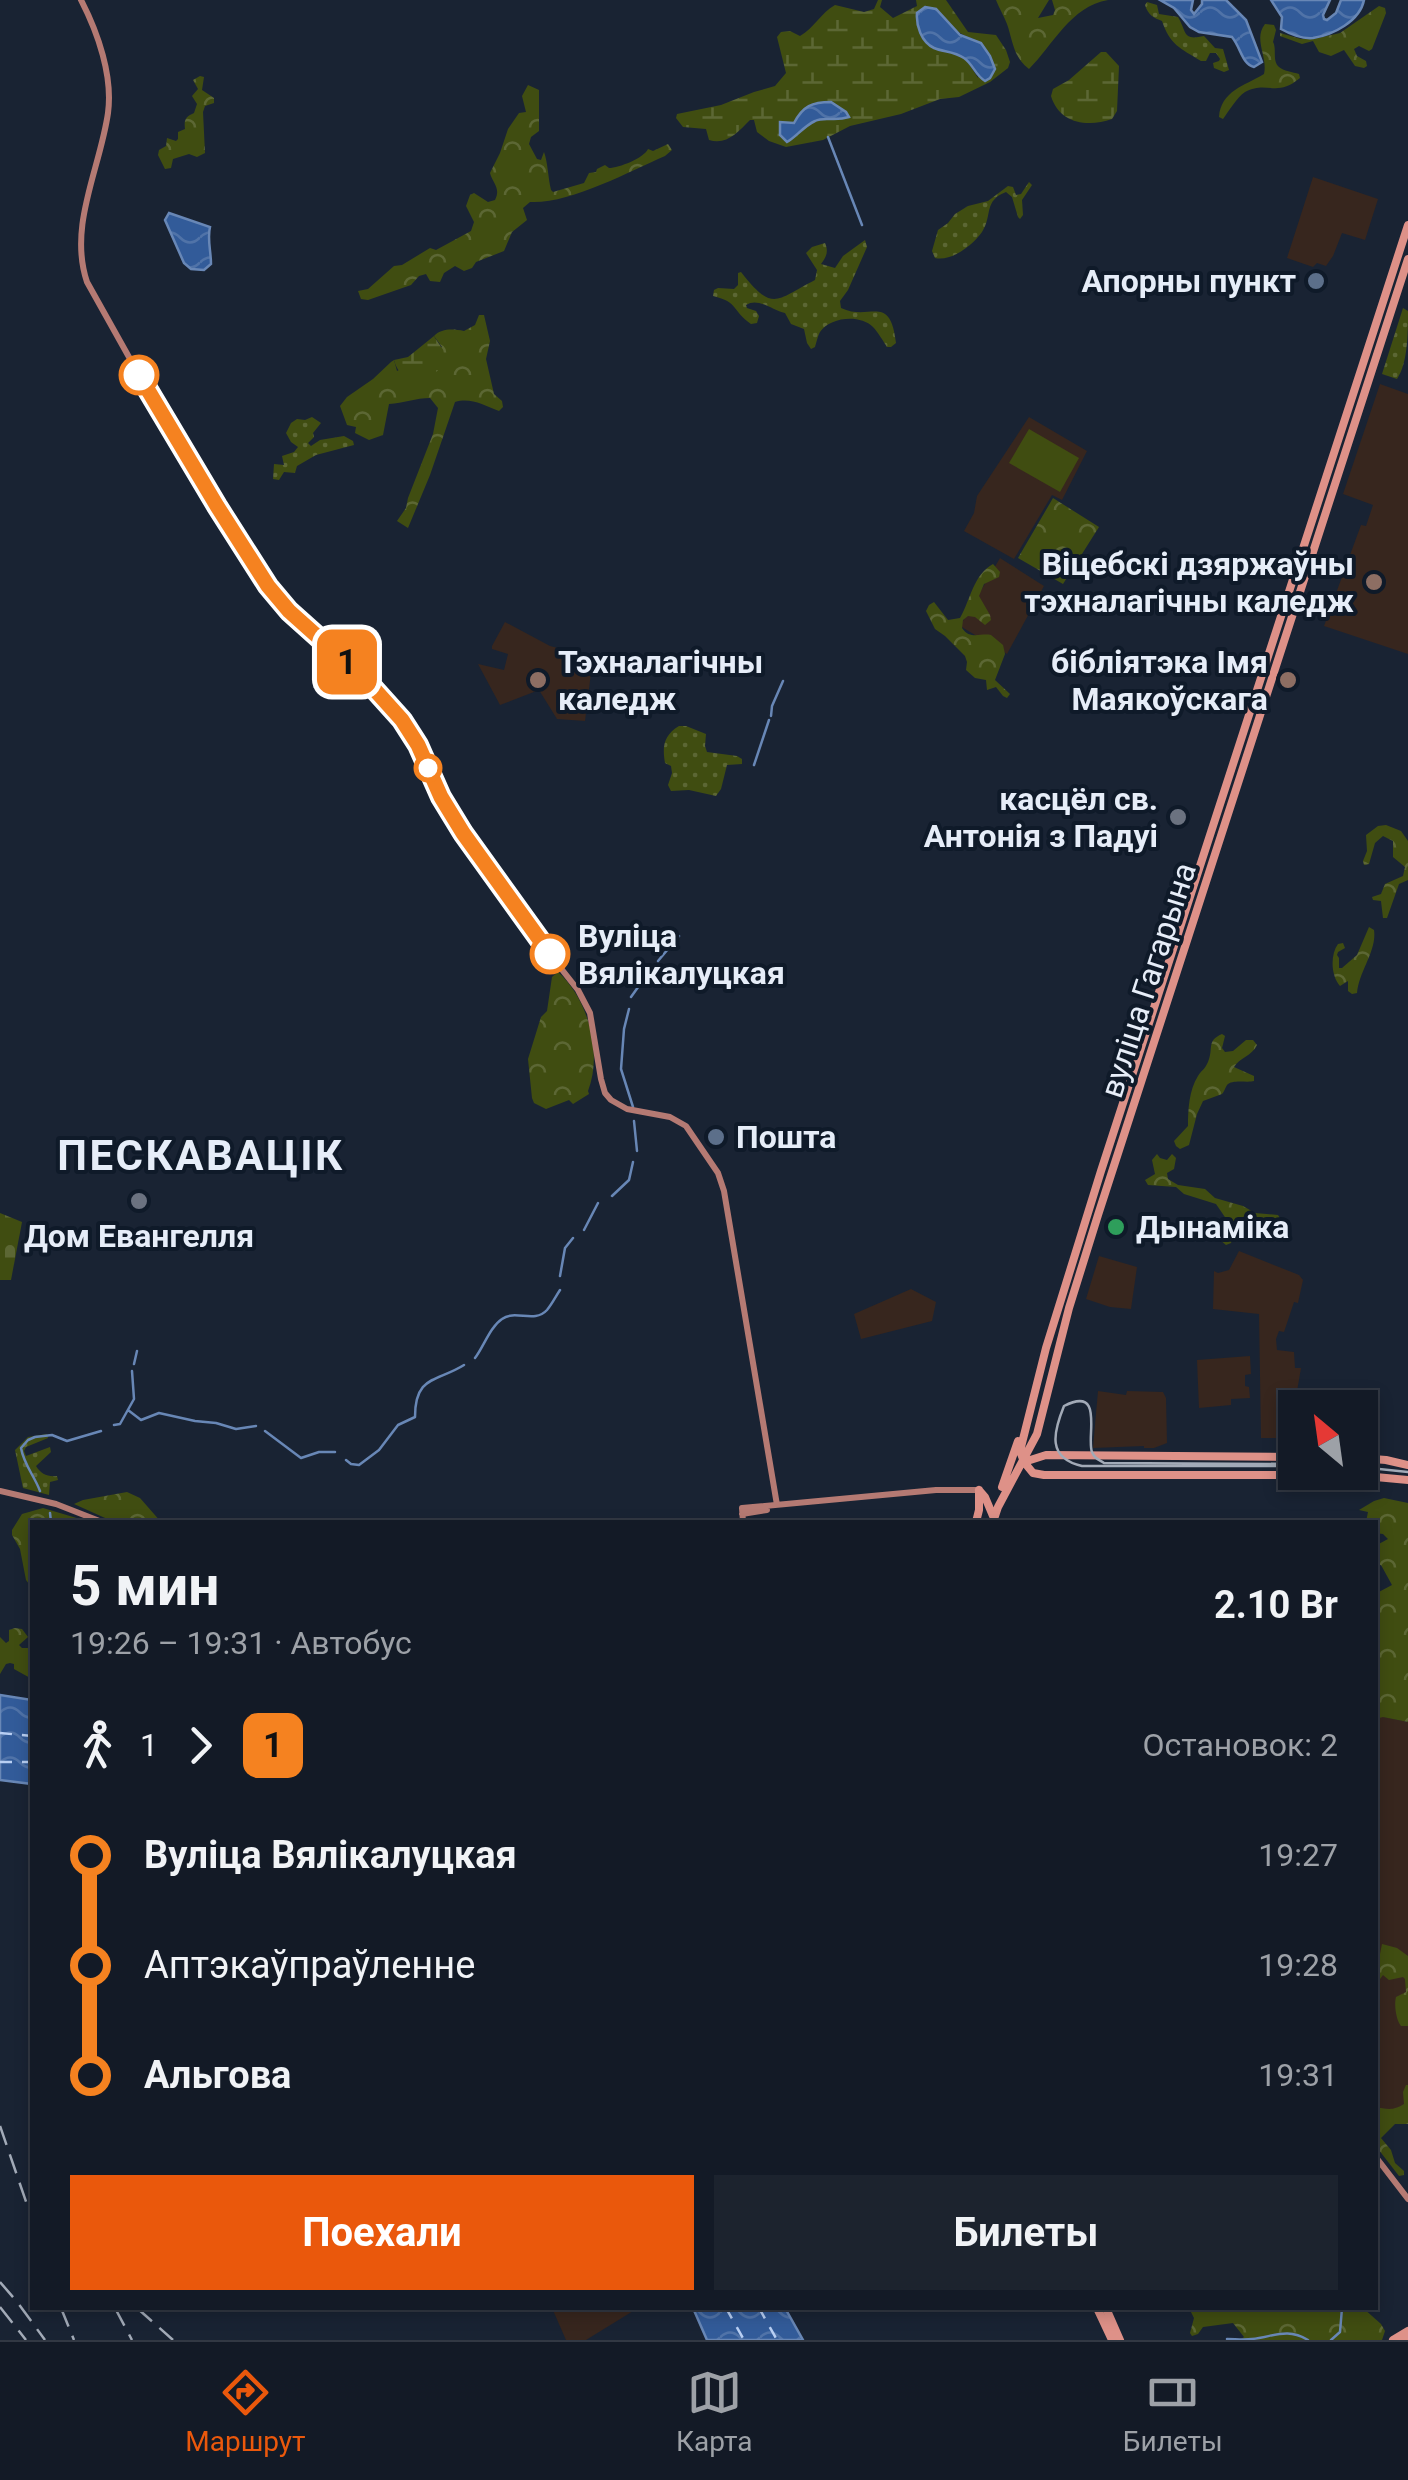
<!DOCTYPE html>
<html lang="ru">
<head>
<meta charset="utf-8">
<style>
	:root { --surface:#131a26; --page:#1c232e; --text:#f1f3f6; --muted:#9da1a7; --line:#323843; --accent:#ea580c }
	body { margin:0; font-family:Roboto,sans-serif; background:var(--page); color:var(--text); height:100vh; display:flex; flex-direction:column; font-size:38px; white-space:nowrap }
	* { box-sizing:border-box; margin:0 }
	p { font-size:32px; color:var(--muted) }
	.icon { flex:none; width:55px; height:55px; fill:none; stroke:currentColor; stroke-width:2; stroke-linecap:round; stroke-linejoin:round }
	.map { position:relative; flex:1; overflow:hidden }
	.sheet { position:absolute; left:30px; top:1520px; width:1348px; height:790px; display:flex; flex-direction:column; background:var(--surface); border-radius:0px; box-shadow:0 5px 15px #0003,0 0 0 2px var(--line) }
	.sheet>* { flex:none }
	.badge { padding:0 20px; border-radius:15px; font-size:35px; line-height:65px }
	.needle { width:65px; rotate:331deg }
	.fabs { position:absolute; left:1278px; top:1390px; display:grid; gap:20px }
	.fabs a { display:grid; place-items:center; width:100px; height:100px; border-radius:0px; background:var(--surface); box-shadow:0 5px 15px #0003,0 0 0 2px var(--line); font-size:50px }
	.map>.badge { position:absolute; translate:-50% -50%; box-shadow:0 0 0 5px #fff }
	.legs { display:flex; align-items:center; gap:15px; height:110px; padding:0 40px; font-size:32px }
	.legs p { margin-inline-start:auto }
	.summary { display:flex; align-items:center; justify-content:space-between; height:170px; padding:0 40px }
	h1 { font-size:55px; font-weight:700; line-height:75px }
	.primary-button { display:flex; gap:20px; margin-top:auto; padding:20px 40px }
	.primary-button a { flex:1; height:115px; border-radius:0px; background:var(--accent); color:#fff; font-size:40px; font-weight:700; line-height:115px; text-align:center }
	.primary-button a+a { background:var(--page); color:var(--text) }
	ul { padding:0 40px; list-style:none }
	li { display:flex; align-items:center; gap:35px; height:110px; font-size:38px }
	li i { display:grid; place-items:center; width:15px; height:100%; margin:0 12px; background:currentColor }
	li i::after { content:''; width:25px; height:25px; margin:-12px; border:8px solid; border-radius:50%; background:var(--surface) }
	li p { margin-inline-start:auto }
	li:first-child i { background:linear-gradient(#0000 50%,currentColor 0) }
	li:last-child i { background:linear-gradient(currentColor 50%,#0000 0) }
	.menu { display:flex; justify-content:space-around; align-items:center; height:140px; border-top:2px solid var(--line); background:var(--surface); font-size:28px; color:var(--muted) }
	.menu a { display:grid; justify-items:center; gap:5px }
	.menu .on { color:var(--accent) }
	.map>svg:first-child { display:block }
	.education { fill:#37261e }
	.grass { fill:url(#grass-dots) }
	.forest { fill:url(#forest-crowns) }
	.wetland { fill:url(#wetland-marsh); fill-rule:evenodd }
	.cemetery { fill:url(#cemetery-stones) }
	.pitch { fill:#404d11 }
	.water { fill:url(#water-waves); stroke:#6887b6; stroke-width:2.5 }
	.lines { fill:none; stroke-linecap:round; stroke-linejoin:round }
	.stream { stroke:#6887b6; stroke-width:2.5 }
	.ferry { stroke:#b8cff3; stroke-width:2.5; stroke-dasharray:12 10; stroke-linecap:butt }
	.secondary { stroke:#b57a73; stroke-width:6 }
	.primary { stroke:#de9188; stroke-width:8 }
	.tram { stroke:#a2aab7; stroke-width:2.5 }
	.rail { stroke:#a2aab7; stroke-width:2.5; stroke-dasharray:20 10; stroke-linecap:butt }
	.line-1-casing { stroke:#fff; stroke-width:22 }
	.line-1 { stroke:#f58220; stroke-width:15 }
	.service-dot { fill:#5c6f8a; stroke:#0f1a29; stroke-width:4 }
	.stop-1-dot { fill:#fff; stroke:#f58220; stroke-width:5 }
	.education-dot { fill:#8d6e63; stroke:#0f1a29; stroke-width:4 }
	.worship-dot { fill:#6b7280; stroke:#0f1a29; stroke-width:4 }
	.leisure-dot { fill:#2e9e5b; stroke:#0f1a29; stroke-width:4 }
	.labels { text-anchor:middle; stroke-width:8; stroke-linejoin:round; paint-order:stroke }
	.poi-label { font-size:32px; font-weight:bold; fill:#e6edf8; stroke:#0f1a29; text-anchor:end }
	.stop-label { font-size:32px; font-weight:bold; fill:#e6edf8; stroke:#0f1a29; text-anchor:start }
	.street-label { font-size:32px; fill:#e6edf8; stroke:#0f1a29 }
	.district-label { font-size:42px; font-weight:bold; letter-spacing:2.5px; fill:#e6edf8; stroke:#0f1a29 }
</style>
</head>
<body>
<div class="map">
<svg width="1408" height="2340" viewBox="0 0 1408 2340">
	<defs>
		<pattern id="grass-dots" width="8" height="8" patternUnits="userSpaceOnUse" patternTransform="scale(2.5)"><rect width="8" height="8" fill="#404d11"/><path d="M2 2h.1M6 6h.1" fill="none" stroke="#5c6734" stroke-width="1.8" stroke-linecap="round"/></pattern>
		<pattern id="forest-crowns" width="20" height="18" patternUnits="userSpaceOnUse" patternTransform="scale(2.5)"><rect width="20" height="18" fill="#404d11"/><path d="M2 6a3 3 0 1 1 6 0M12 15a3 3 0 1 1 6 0" fill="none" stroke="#5c6734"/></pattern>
		<pattern id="wetland-marsh" width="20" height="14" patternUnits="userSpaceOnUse" patternTransform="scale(2.5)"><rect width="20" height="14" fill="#404d11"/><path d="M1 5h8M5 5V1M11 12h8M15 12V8" fill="none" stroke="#5c6734"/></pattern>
		<pattern id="cemetery-stones" width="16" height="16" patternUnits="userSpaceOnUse" patternTransform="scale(2.5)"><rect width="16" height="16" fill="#404d11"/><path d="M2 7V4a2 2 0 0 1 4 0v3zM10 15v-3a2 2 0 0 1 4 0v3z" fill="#5c6734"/></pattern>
		<pattern id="water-waves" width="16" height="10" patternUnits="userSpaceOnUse" patternTransform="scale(2.5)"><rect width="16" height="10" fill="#325b99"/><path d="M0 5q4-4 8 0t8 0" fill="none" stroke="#5073a8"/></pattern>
	</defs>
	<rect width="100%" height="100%" fill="#192333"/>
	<path class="education" d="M1313 177 1378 199 1365 240 1342 233 1333 256 1326 266 1317 263 1313 267 1287 258Z
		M1380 384 1408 394V654L1324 626 1361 525 1366 526 1373 505 1343 494Z
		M1029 417 1087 451 1062 500 1052 495 1014 559 964 531 974 513 977 496Z
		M1000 558 1044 586 1007 654 960 626Z
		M505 622 550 646 593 657 585 721 557 719 539 690 500 705 478 664 504 670 508 654 492 649V646Z
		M1239 1251 1299 1275 1303 1280 1298 1303 1294 1302 1284 1332 1279 1331 1276 1339 1277 1350 1294 1352 1295 1368H1301L1289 1438H1261L1259 1314 1213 1309 1214 1271 1218 1273 1229 1270Z
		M1099 1256 1137 1267 1131 1309 1110 1307 1086 1299Z
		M911 1289 936 1302 932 1321 861 1339 854 1314Z
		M1250 1356 1251 1374 1245 1375V1386L1249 1387 1250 1398 1231 1399V1405L1199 1408 1197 1360Z
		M1098 1391 1126 1395 1127 1391 1163 1392 1166 1398 1167 1443 1154 1448H1144V1446L1093 1448Z
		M1375 1715 1408 1722V2112L1375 2122Z
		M552 2308H638L586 2340H566Z"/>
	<path class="grass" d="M1147 2 1157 5 1159 14 1178 17C1187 32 1182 41 1204 36L1215 48 1223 49 1229 70 1224 72 1214 68 1213 63 1219 61 1220 59 1216 53H1210L1206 61H1201C1180 48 1170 45 1162 21 1154 18 1148 15 1145 5Z
		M1029 182 1032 185 1022 200 1023 215 1020 219 1018 217 1012 197 1006 192C983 201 993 215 982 232 973 245 951 262 935 258L932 251 938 230 948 223 955 214 968 206 988 201 1008 186 1013 187 1016 195 1021 194Z
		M865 240 867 247 848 290 840 301 841 308C870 322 890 292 896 343L891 347H887C883 341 878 332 873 327 860 314 830 317 820 332 818 335 816 344 815 347L811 349 807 343 804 329 791 324 785 313C772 310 758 297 746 305L747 308 756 311 759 316 757 323 751 324C732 311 739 302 713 296L714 290 718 288 734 289 738 285V273L741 272C773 313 776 300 815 280L817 270 806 253 812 247 825 243C829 252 826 257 821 264L835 268 843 256Z
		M1403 308 1408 311C1408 333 1408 363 1397 379L1382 374Z
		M312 417 321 423 313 433 314 437 308 443 311 446 320 440 344 436 353 441 354 445 316 455 297 466 295 473 284 472 279 480 273 479 274 464 284 465 282 456 294 452 298 447 291 442 286 433 291 423 297 419 305 420Z
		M679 726H686L706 734 705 746 707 752 737 756 742 759V764L727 765 721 789 716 796 689 790 671 791 668 785 672 773 671 766 665 763C662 746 664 735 679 726Z
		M47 1434 48 1438 26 1447 24 1451 26 1456 50 1447 51 1452 36 1466C41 1474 47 1477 57 1476L58 1480 50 1482 49 1495 23 1488 15 1450 28 1437Z"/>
	<path class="forest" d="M996 0H1049L1038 18 1053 15 1055 10 1052 0H1108C1071 6 1053 45 1029 69 1013 57 1013 41 1007 24 1004 16 999 8 996 0Z
		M1379 6 1385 8 1386 13 1372 49 1369 51 1359 46 1354 49 1357 56 1366 61 1367 66 1364 68 1355 66 1344 50 1331 56 1319 52 1313 41 1302 44 1280 36V33L1301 39 1318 38 1340 33Z
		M1265 24 1274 25 1276 30 1273 42C1277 49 1272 61 1279 67 1283 71 1293 72 1299 74L1300 78C1276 98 1267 80 1245 92 1237 97 1229 111 1223 119L1219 117C1221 91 1244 86 1264 74 1268 57 1253 39 1265 24Z
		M200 76 204 77 202 90 214 98V103L205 106 203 112 205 153 197 157 189 154 173 159 171 168 165 169 158 155 159 150 166 146 167 138 176 141 178 139V132L185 129C184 120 185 117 194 113L197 104 192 96 198 89 193 80Z
		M528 85 539 90V131L531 137 529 144 537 159 541 160 544 152C548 163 548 178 551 190L553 192 584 183 589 173 596 172 597 169 605 165 609 168C619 168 644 158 648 149L653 151 668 144 672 150 665 156C628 172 570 204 530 202L523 208 527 220 512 232 504 251 476 262 472 268 464 271 455 266 444 273 440 282 430 281 426 274 419 276 411 285 368 300 361 299 358 291 368 289 394 266 402 265 430 248 436 250 471 231 474 222 466 206 470 195 474 193 488 202 495 200C501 188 493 184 490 173L500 153 508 129 519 113 526 112 522 96Z
		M479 315H484L490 341 486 359 494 394 502 401 503 407 499 411C484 405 470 397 455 402L430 475 408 528 397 521 406 508 408 498 433 434 438 408 430 398C416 398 403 403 389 404L383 435 369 440 355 433 356 427 347 425 340 406 347 397 373 379 391 362 394 360 397 371 442 347 434 336C442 328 453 329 464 331L475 325Z
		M1053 498 1099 527 1063 584 1018 558Z
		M993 564 1000 572 999 577 984 584 979 596 990 615 991 620 985 625 975 617 968 616 963 620 962 628C970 640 980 633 991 635L1003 645 1005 654 995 680 1010 694 1007 698 1003 696 996 687 987 690 986 680 975 678 966 670 967 662 965 656 945 636 935 629 926 611 929 605 934 602 948 620 960 618C971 599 973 575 993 564Z
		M1386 825 1401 831 1408 841V880L1399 884 1387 918H1383L1381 901 1373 900 1372 897 1381 894 1385 884 1403 876 1405 867 1393 857V841L1383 836 1375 843 1369 864 1364 865 1363 861 1367 851 1366 835 1378 826Z
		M1369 927 1374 930C1377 951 1359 971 1357 993L1352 994 1348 991V981L1340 986C1331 976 1330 955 1338 944L1343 943 1345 948 1338 952 1337 955 1339 958V968H1342L1357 955Z
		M558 972C588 999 603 1052 588 1091L589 1094 573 1104 569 1100 546 1109 534 1103 532 1098 528 1059 541 1017 547 1011 552 977Z
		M1222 1034 1225 1036 1222 1048 1225 1052 1233 1051 1246 1040H1253L1257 1045C1252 1056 1239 1058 1234 1067L1254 1076V1081C1247 1083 1232 1079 1227 1085 1225 1088 1224 1092 1222 1094L1203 1101 1197 1114 1189 1145 1180 1149 1176 1146 1174 1141 1188 1126C1188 1110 1189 1090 1198 1076 1203 1068 1204 1071 1208 1062 1214 1048 1206 1041 1222 1034Z
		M1157 1154 1160 1158 1167 1160 1172 1154 1176 1158 1174 1169 1167 1173 1168 1179 1178 1185 1205 1189 1215 1198 1243 1206 1255 1213 1278 1215 1282 1221 1273 1228C1258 1226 1258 1216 1242 1224L1237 1238 1233 1237 1231 1243 1226 1245 1219 1239 1212 1241 1208 1238 1216 1225 1220 1228H1226L1229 1223 1216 1204 1184 1194 1176 1187 1148 1185 1145 1180 1155 1174 1152 1160Z
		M127 1492 140 1498 161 1522H114L74 1504 83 1500Z
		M1384 1498 1408 1503V1722L1383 1717 1375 1719V1594L1392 1585 1381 1565 1375 1566 1377 1553 1375 1546 1388 1539 1383 1534 1375 1533V1522H1366L1368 1512 1359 1510 1374 1501Z
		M43 1508 90 1522H32V1588L26 1580 20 1549 12 1535V1530L22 1514Z
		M15 1628 22 1629 28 1637 19 1645 22 1648H32V1679L14 1669V1664L10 1663 6 1664 0 1674V1637L6 1643 9 1641V1630Z
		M1382 1944 1397 1948 1408 1956V2026H1401C1396 2020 1394 2005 1396 1997L1406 1992 1405 1979 1403 1977 1389 1980 1383 1975 1380 1979H1375Z
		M1406 2085H1408V2124H1395L1381 2138 1391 2150 1395 2163 1404 2171V2175L1399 2176 1375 2145V2107C1386 2109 1394 2111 1404 2104L1403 2092Z
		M1189 2308H1363L1381 2324 1385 2331 1382 2340H1240L1244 2337 1233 2323 1203 2327 1198 2334 1192 2336 1190 2333 1194 2318Z"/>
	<path class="wetland" d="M878 0H882L880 7 893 18 917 6 916 0H946L968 32 996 35 1006 50 1010 62 1008 68 990 82 959 97 940 99 901 114 850 126 823 140 786 147 769 141 757 132 754 120H750C737 133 727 145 709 140L706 129 683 127 676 118 677 114 721 105 754 92 775 86 786 73 777 37 781 32 790 31 800 36C814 28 821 13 835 5L864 12 874 9ZM925 7C949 12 946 31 974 39L978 78 966 59 946 49Z
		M1101 52H1106L1119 66 1117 111 1112 119C1087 128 1059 123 1051 96L1053 89 1069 80Z
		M434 336C436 340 442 347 443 351 450 377 403 396 394 360L408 357Z"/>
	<path class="cemetery" d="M0 1213 22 1222 11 1280H0Z"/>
	<path class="pitch" d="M1029 429 1079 458 1060 492 1009 463Z"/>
	<path class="water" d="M1160 0H1193L1191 10 1194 14 1202 4V0H1226L1246 20 1262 62 1254 67C1242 64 1241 48 1232 37L1199 32 1190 27 1174 8Z
		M1271 0H1330L1323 15 1324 19 1327 20 1336 13 1341 0H1364C1360 21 1333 35 1313 38 1302 39 1290 34 1281 29L1282 17Z
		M925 7 936 9 960 35 981 43 990 56 995 69 990 78 985 81C975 75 973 64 964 58 954 51 943 52 934 48 921 42 916 25 917 13Z
		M831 102 846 112 849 117C834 122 825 116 815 121 804 126 796 137 787 142L780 135V122L794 123C803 106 812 102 831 102Z
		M169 213 210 227C207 239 211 251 211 264L204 270 191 269 184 263 165 220Z
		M0 1695 32 1700V1784L0 1780Z
		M693 2308H785L803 2340H707Z"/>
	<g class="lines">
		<path class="stream" d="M828 137 862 225
			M771 716 772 706 783 681
			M754 765 769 720
			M658 961 679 936
			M631 997 651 969
			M629 1009 624 1029 621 1069 633 1107
			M634 1121 637 1151
			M612 1196 629 1180 633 1162
			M584 1230 598 1203
			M560 1276 565 1248 573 1238
			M475 1358C484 1346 490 1327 502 1319 516 1309 534 1324 547 1310 552 1304 556 1296 560 1290
			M134 1364 137 1351
			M128 1410 141 1420 159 1413 195 1421 216 1423 236 1429 256 1426
			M114 1425 120 1424 134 1399 132 1371
			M265 1431 301 1458 319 1452H335
			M346 1460 351 1464 359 1465 379 1450 398 1425 415 1417C415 1375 437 1382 464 1365
			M40 1491C34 1475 24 1465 21 1448L28 1440 35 1437 52 1435 67 1441 101 1431
			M50 1513 51 1522
			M1227 2339C1235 2339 1244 2340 1252 2339 1273 2337 1287 2327 1308 2340
			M1331 2340 1340 2332 1342 2308"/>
		<path class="ferry" d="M0 1733 32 1736
			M0 1762H32
			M726 2308 744 2340
			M759 2308 777 2340"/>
		<path class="secondary" d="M81 0C98 33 113 76 108 113 100 169 68 226 87 282L139 375 217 506 269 585 289 611 366 680 402 720 417 745 441 797 463 833 537 938 578 990 590 1013 601 1079 605 1093 611 1100 627 1109 670 1117 686 1126 718 1173 724 1191 777 1505
			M0 1491 56 1504 102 1522
			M742 1514 767 1510
			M743 1522 742 1508 936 1490H979
			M1375 2156 1408 2199"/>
		<path class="primary" d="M1360 1458 1386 1460 1408 1465
			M1024 1462 1020 1451 1046 1348 1101 1171 1408 225
			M1024 1462 1033 1473 1044 1475H1354L1408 1480
			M1024 1462 1046 1455 1295 1457
			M1002 1487 1018 1441
			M979 1490 985 1497 993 1516
			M976 1522 979 1510V1490
			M993 1522 998 1507 1037 1434 1069 1308 1098 1215 1408 259
			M1097 2308 1112 2340
			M1106 2308 1120 2340
			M1393 2340 1408 2331
			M1405 2340 1408 2338"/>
		<path class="tram" d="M1295 1464 1104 1463C1098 1459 1095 1459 1092 1452 1086 1437 1105 1385 1064 1406 1053 1433 1047 1458 1082 1466H1295
			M1360 1467 1408 1472"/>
		<path class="rail" d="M0 2126 32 2219
			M0 2282 18 2303 45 2340
			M0 2307 26 2340
			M61 2308 74 2340
			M115 2308 132 2340
			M137 2308 173 2340"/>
	</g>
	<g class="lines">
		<defs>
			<path id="line-1" d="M139 375 217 506 268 586 289 611 366 680 402 720 418 745 441 797 463 833 550 954"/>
		</defs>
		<use href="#line-1" class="line-1-casing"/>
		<use href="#line-1" class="line-1"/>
	</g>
	<g class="service-dot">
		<circle cx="1316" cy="281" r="10"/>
		<circle cx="716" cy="1137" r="10"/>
	</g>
	<g class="stop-1-dot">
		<circle cx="139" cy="375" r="18"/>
		<circle cx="428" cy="768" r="12"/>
		<circle cx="550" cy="954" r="18"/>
	</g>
	<g class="education-dot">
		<circle cx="1374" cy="582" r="10"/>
		<circle cx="538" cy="680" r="10"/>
		<circle cx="1288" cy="680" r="10"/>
	</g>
	<g class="worship-dot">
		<circle cx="1178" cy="817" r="10"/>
		<circle cx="139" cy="1201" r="10"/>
	</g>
	<circle class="leisure-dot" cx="1116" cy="1227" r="10"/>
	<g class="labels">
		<g class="poi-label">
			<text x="1296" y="292">Апорны пункт</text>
			<text x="1354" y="575">Віцебскі дзяржаўны<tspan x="1354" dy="37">тэхналагічны каледж</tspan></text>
			<text x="558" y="673" text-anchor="start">Тэхналагічны<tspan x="558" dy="37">каледж</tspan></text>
			<text x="1268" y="673">бібліятэка Імя<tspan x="1268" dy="37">Маякоўскага</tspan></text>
			<text x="1158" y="810">касцёл св.<tspan x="1158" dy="37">Антонія з Падуі</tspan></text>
			<text x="736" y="1148" text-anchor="start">Пошта</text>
			<text x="1136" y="1238" text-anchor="start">Дынаміка</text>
			<text x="139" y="1247" text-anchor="middle">Дом Евангелля</text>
		</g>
		<g class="stop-label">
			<text x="578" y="947">Вуліца<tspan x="578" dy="37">Вялікалуцкая</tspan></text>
		</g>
		<g class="street-label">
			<text transform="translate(1148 980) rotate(-72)" y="11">вуліца Гагарына</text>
		</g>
		<g class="district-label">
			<text x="201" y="1170">ПЕСКАВАЦІК</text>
		</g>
	</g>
</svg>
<div class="fabs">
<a><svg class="needle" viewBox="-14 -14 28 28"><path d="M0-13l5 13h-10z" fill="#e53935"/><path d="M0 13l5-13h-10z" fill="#9da1a7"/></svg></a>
</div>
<b class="badge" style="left:347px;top:662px;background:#f58220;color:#111">1</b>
<section class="sheet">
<div class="summary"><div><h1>5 мин</h1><p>19:26 – 19:31 · Автобус</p></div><b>2.10 Br</b></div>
<div class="legs"><svg class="icon" aria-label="walk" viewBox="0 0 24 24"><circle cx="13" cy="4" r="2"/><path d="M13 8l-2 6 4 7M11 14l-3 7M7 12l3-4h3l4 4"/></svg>1<svg class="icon" aria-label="forward" viewBox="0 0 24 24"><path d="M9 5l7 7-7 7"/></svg><b class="badge" style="background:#f58220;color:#111">1</b><p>Остановок: 2</p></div>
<ul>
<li><i style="color:#f58220"></i><b>Вуліца Вялікалуцкая</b><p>19:27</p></li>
<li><i style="color:#f58220"></i><span>Аптэкаўпраўленне</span><p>19:28</p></li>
<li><i style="color:#f58220"></i><b>Альгова</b><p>19:31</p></li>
</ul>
<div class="primary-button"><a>Поехали</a><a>Билеты</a></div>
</section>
</div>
<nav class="menu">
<a class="on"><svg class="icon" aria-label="directions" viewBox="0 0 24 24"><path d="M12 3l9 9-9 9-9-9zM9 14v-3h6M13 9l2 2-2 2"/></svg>Маршрут</a>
<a><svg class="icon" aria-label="map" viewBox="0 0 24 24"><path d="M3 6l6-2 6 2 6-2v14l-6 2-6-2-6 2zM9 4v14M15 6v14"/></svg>Карта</a>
<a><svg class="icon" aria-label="tickets" viewBox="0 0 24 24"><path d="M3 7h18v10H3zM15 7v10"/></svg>Билеты</a>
</nav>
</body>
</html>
